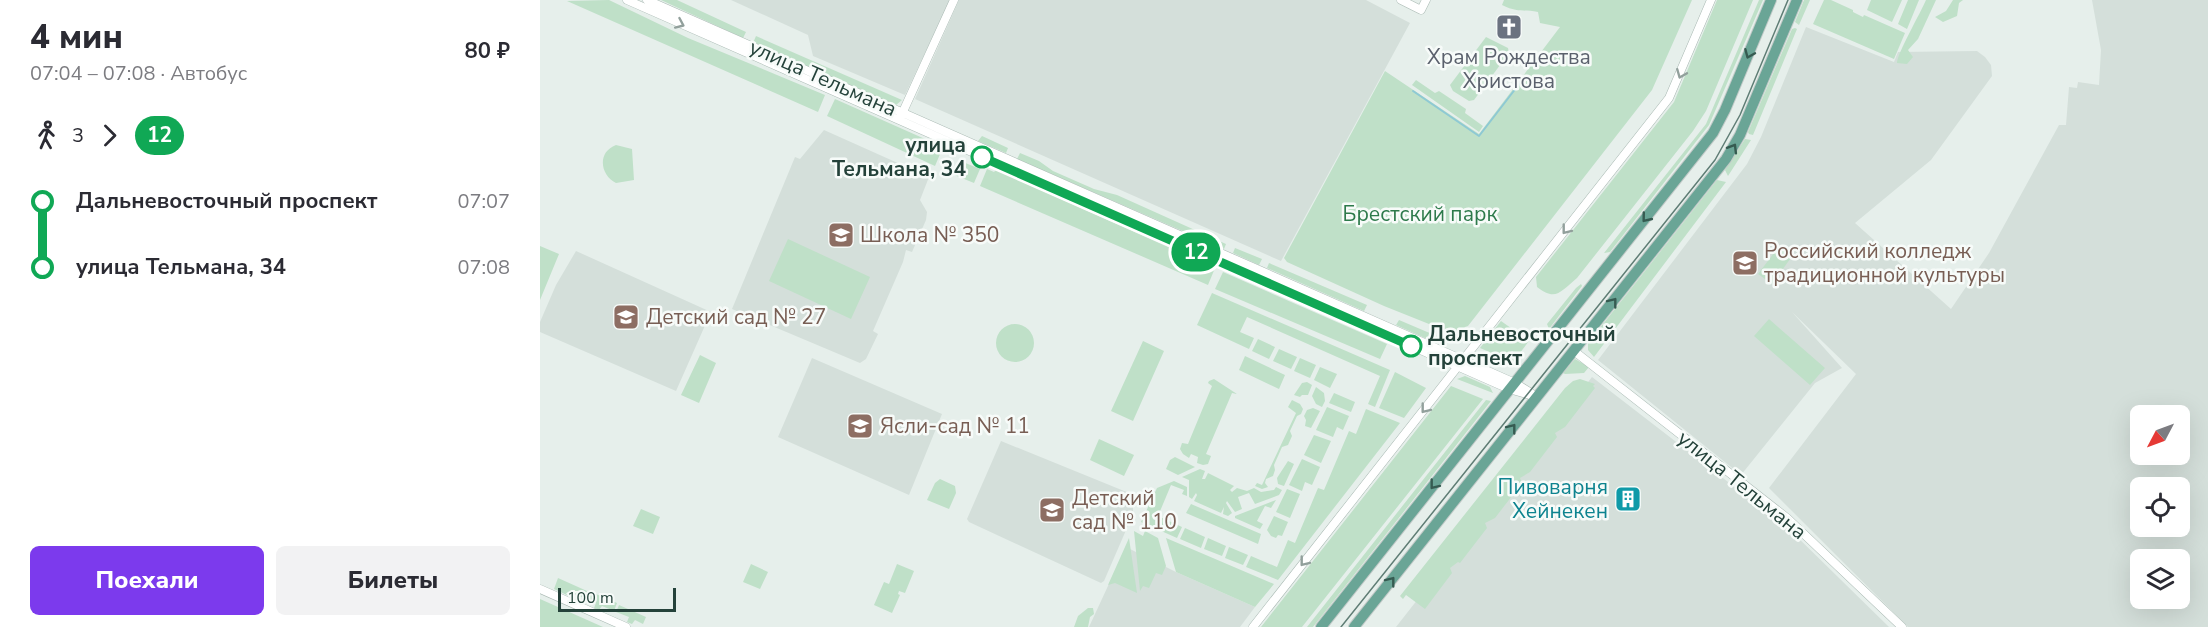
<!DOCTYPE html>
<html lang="ru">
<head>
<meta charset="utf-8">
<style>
	:root { --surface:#fff; --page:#f2f2f3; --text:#2b2b33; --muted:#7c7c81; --accent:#7c3aed }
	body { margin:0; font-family:"Nunito Sans",sans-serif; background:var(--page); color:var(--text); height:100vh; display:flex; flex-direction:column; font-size:22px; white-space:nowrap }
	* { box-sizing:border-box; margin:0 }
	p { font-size:20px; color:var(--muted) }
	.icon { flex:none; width:33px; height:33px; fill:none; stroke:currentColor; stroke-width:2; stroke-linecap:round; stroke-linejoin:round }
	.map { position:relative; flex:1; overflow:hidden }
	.panel { display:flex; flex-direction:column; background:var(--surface); width:540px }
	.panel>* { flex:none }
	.badge { padding:0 12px; border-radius:20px; font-size:21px; line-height:39px }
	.needle { width:39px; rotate:229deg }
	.tools { position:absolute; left:1590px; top:405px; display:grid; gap:12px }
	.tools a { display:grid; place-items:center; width:60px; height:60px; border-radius:9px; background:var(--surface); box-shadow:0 6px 24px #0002; font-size:30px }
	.scale { position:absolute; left:18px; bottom:15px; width:118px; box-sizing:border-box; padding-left:6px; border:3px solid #24423a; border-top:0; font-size:16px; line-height:21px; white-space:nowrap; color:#24423a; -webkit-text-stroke:4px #f7fbf9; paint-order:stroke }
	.map>.badge { position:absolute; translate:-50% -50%; box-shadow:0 0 0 3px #fff }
	.legs { display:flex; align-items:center; gap:9px; height:66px; padding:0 30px; font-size:20px }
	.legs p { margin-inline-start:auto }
	.summary { display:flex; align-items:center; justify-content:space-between; height:102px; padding:0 30px }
	h1 { font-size:33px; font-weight:800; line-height:45px }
	.cta { display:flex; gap:12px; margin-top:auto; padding:12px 30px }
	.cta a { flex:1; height:69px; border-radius:9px; background:var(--accent); color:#fff; font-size:24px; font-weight:800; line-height:69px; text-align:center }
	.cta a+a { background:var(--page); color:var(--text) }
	ul { padding:0 30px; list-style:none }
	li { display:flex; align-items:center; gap:21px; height:66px; font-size:22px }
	li i { display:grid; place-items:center; width:9px; height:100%; margin:0 8px; background:currentColor }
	li i::after { content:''; width:15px; height:15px; margin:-8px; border:4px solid; border-radius:50%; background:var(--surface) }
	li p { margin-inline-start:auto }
	li:first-child i { background:linear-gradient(#0000 50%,currentColor 0) }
	li:last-child i { background:linear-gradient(currentColor 50%,#0000 0) }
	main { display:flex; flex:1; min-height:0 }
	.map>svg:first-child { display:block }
	.built { fill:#d4dfda; fill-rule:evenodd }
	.green { fill:#bfe0c8 }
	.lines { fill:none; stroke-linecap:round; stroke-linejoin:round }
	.stream { stroke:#8ec9d4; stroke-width:2 }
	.minor-casing { stroke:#a8b8b2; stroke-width:9 }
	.major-casing { stroke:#c2cac8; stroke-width:12 }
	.minor { stroke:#fff; stroke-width:8 }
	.major { stroke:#6aa596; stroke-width:10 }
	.tram { stroke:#5f7d75; stroke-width:1.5 }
	.oneway { stroke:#92a09c }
	.oneway2 { stroke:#365b51 }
	.line-1-casing { stroke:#fff; stroke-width:14 }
	.line-1 { stroke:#10a855; stroke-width:9 }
	.stop-1-dot { fill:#fff; stroke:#10a855; stroke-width:3 }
	.labels { text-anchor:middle; stroke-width:5; stroke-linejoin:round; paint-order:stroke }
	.worship-label { font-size:21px; fill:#5b616d; stroke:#f7fbf9 }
	.street-label { font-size:21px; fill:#24423a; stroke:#f7fbf9 }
	.stop-label { font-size:21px; font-weight:bold; fill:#24423a; stroke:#f7fbf9; text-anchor:end }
	.park-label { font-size:21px; fill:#2d7a4b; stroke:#f7fbf9 }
	.education-label { font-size:21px; fill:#785e54; stroke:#f7fbf9; text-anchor:start }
	.culture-label { font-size:21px; fill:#0d838f; stroke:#f7fbf9; text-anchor:end }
</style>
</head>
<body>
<main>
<section class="panel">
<div class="summary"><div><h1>4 мин</h1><p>07:04 – 07:08 · Автобус</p></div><b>80 ₽</b></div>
<div class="legs"><svg class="icon" aria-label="walk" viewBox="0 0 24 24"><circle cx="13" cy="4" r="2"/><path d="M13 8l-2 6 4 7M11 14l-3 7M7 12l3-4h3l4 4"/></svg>3<svg class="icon" aria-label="forward" viewBox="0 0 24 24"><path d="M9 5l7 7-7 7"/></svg><b class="badge" style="background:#10a855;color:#fff">12</b></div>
<ul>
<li><i style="color:#10a855"></i><b>Дальневосточный проспект</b><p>07:07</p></li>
<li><i style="color:#10a855"></i><b>улица Тельмана, 34</b><p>07:08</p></li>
</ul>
<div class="cta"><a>Поехали</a><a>Билеты</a></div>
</section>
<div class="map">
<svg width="1668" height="627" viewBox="0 0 1668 627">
	<rect width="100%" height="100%" fill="#e6efeb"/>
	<path class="built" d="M191 0H410L365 95 273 56 268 35Z
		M419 0H826L870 23 741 261 375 99Z
		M1552 0H1668V627H1368L1229 488 1316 374 1252 312 1302 368 1275 383 1201 475 1058 360 1207 164 1221 137 1266 27 1354 62 1358 52 1437 51 1445 57 1451 65 1452 76 1391 160 1315 223 1411 309 1449 253 1519 125H1526L1529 87 1537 88 1538 82 1559 85 1561 50ZM1600 416H1640V454H1600ZM1600 488H1640V526H1600ZM1600 560H1640V598H1600Z
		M284 130 389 177 380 200 387 212 386 220 372 252 366 250 363 262 333 331 338 334 326 359 320 363 192 309 255 157 260 159Z
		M36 251 171 312 136 391 0 332V322L16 285Z
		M272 358 402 414 369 495 238 437Z
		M1052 377 1249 529 1349 627H856Z
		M461 441 589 493 593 499V514L564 581 561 583 429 522 427 519Z
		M586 547 636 572 715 607 700 627H549Z"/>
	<path class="green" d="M69 0 148 38 285 95 278 112 27 1Z
		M121 0H137L206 32 203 38Z
		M964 0H1152L1112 90 928 326 925 327 919 336 844 306 747 262 744 258 845 71 939 134 1020 27 1000 23 998 12C983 9 978 13 962 5Z
		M1177 0H1213L1166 111 1153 131 1037 278C1021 291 1016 302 997 287L996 277 1134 102Z
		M1219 0H1223L1169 125 1070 252 1064 253 1166 124Z
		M1264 0H1270L1259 25 1255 22Z
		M1284 0H1291L1313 10V12L1323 17 1324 15 1365 33 1354 59 1273 24Z
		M1331 0H1362L1352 22 1327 10Z
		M1368 0H1379L1367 29 1358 24Z
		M1386 0H1396L1378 39 1368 50 1373 57 1367 64 1357 63C1357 54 1381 12 1386 0Z
		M1413 0H1423L1419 3 1417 16 1403 22 1395 17 1406 11Z
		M1255 28 1257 29 1213 135 1209 134 1208 132 1252 29Z
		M216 36 362 100 356 105 213 43Z
		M946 37 968 48 969 53 934 100 929 101 913 91 910 85Z
		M876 80 895 93 899 91 926 109 925 113 943 126 939 132 872 85Z
		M295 99 403 147 395 166 287 116Z
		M442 136 468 148 466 153 438 141Z
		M1205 139 1211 140 1188 176 1185 170Z
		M76 145 92 149 94 180 76 183C60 175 57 152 76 145Z
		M480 153 499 161 513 171 554 189 577 195 686 244 684 249 477 159Z
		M423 162 440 169 434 183 412 174Z
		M447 169 454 172 456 170 675 268 668 285 440 186Z
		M1177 180 1186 182 1054 357 1048 350V343Z
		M248 239 330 277 311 319 229 281Z
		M1240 245 1253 255 1232 284 1218 274Z
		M0 246 19 254 0 300Z
		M695 248 722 259 719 265 693 253Z
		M729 263 827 305 824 311 727 268Z
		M683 272 847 344 840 359 675 289Z
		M1041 284 1042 286 1009 329 1007 324 1036 288Z
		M672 293 850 370 835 407 828 404 840 376 707 317 700 332 714 338 709 349 657 325Z
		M1229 319 1285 368 1270 385 1214 336Z
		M859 320 899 337 896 343 856 325Z
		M961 321 989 341 973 362 940 348Z
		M456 343a19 19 0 1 1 38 0a19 19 0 1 1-38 0Z
		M718 339 735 347 729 359 712 351Z
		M603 341 624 351 593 421 571 411Z
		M739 349 757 357 751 369 733 361Z
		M160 355 176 363 159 403 141 395Z
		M705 356 745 375 739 389 699 370Z
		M760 358 776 365 770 378 754 371Z
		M1035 359 1049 367 1044 373 1025 374 1023 373Z
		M780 367 797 374 790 388 774 380Z
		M855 372 886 388 864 418 839 408Z
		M925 376 950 387 953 393 917 379Z
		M674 379 697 394 692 393 666 454 671 456 668 464 663 465 657 463 658 457 651 454 649 458 643 454 640 449 642 443 648 444 672 386 668 383 669 381Z
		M1040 379 1055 384 1053 386 1055 388 1025 427 1015 433 1017 437 990 472 980 478 982 483 955 518 945 523 947 528 920 563 918 562 910 568 912 573 885 609 866 595 863 599 860 596 1025 388 1033 381Z
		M767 382 772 385 768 395H762L760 397 754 395 762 383Z
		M911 386 943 399 762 627H721Z
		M776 387 784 393 785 401 782 407 776 404 772 396Z
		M794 393 815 402 811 412 789 403Z
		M752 400 760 404 763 409 761 414 757 416 750 431 752 436 748 445 742 447 734 465 735 470 733 476 726 479 725 483 728 487 722 489 715 486 717 483 722 485 756 413 748 407Z
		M946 400 951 401 773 627H767Z
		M787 407 809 416 803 430 797 427 793 437 776 430Z
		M773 408 780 411 771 428 765 426 766 420 764 416 767 410Z
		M826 409 860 423 738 580 706 567 711 556 737 567 748 540 755 543 778 488 784 490 809 431 816 434Z
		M774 435 791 441 781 463 764 455Z
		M559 439 594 455 584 476 550 460Z
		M635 457 655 467 638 475 626 469 630 460Z
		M762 459 780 467 772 485 765 482 762 491 749 485Z
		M748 461 754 464 744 486 738 484 737 478Z
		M660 469 665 471 662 479H665L668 473 694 486 690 490 692 492 697 488 707 491 714 488 721 492 734 490 736 487 742 490 739 495 715 504 709 493 698 497 702 509 695 512 687 501 686 503 692 513 688 516 683 514 684 507 681 513 654 501 657 495 656 493 652 499 649 497V480L642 477Z
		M400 479 415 486 416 493 409 509 387 500 395 483Z
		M634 481 647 487V496L642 494 644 490 631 485 618 516 642 527 637 538 601 522 617 488Z
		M747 489 760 494 750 518 736 512Z
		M736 500 731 508 725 506 717 521 723 524 720 529 695 518V516Z
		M651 504 721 534 718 544 646 513Z
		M101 509 120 517 113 534 93 526Z
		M734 516 748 522 742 536 738 535 736 538 731 536 727 530Z
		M645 528 665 537 661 548 640 539Z
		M594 531 603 536 605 531 618 538 626 566 622 575 616 573 609 588 603 586 600 591Z
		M589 538 597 593 575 583 568 585Z
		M626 538 734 584 715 607 636 572Z
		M668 538 686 546 682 556 664 549Z
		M689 547 708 555 703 565 685 558Z
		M211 564 228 572 220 589 203 582Z
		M357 564 374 571 365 593 359 591 358 594 360 595 352 613 334 605 344 582 349 584Z
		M18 578 47 591 44 598 32 593 29 596 14 589Z
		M49 591 77 603 74 611 62 606 59 610 54 608 56 603 46 599Z
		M0 599 63 627H0Z
		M79 605 106 617 103 624 95 620 92 624 87 622 89 617 76 612Z
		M548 608H553L554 614 550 617 548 627H534L538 616Z"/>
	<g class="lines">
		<path class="stream" d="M873 91 939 136 983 79"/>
		<defs>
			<path id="minor" d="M87 0 969 389 997 397
				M107 0 923 360 975 383 991 393
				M861 0 881 10 886 0
				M361 116 414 0
				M1034 351 1247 518 1362 627
				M0 589 86 627
				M713 627 1129 98 1171 0"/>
			<path id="major" d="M781 627 1173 133 1185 110 1231 0
				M814 627 1186 159 1200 135 1257 0"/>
		</defs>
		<use href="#minor" class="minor-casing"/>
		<use href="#major" class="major-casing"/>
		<use href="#minor" class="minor"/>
		<use href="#major" class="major"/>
		<path class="tram" d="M801 627 1175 160 1200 115 1248 0"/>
	</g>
	<defs><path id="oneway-chevron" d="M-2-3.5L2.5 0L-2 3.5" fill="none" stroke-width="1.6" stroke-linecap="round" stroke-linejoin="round" transform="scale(1.5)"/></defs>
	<g class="oneway">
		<use href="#oneway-chevron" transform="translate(140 24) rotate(24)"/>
		<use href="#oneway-chevron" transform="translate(1141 74) rotate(112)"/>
		<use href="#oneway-chevron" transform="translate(1026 230) rotate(128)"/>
		<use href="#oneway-chevron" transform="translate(885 409) rotate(128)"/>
		<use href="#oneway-chevron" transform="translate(764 562) rotate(128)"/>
	</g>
	<g class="oneway2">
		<use href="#oneway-chevron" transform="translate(1209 54) rotate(113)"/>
		<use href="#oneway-chevron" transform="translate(1193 148) rotate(-59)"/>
		<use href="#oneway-chevron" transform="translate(1106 218) rotate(129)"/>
		<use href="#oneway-chevron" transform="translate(1073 302) rotate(-52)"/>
		<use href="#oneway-chevron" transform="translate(972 428) rotate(-52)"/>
		<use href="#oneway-chevron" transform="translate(894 485) rotate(128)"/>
		<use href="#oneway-chevron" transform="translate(851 581) rotate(-52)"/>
	</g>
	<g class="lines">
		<defs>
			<path id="line-1" d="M442 157 871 346"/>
		</defs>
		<use href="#line-1" class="line-1-casing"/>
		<use href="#line-1" class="line-1"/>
	</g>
	<defs>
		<symbol id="church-square" viewBox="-11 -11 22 22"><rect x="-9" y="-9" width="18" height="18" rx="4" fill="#6b7280" stroke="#f7fbf9"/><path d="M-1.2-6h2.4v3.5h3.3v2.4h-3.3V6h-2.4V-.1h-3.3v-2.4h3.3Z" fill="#fff"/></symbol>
		<symbol id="school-square" viewBox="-11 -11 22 22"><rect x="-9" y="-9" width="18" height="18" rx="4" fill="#8d6e63" stroke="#f7fbf9"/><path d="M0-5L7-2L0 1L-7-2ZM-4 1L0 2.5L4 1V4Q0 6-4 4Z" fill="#fff"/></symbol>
		<symbol id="university-square" viewBox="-11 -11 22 22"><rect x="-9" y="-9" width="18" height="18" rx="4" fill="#8d6e63" stroke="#f7fbf9"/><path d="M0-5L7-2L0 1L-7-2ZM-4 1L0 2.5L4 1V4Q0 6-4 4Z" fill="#fff"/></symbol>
		<symbol id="building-square" viewBox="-11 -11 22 22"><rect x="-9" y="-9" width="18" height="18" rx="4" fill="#0f9aa8" stroke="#f7fbf9"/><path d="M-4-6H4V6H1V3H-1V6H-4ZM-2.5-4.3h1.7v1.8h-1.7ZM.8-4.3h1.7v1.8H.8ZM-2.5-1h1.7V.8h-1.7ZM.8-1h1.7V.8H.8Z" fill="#fff"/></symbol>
	</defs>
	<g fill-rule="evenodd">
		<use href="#church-square" x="954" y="12" width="30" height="30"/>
		<use href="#school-square" x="286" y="220" width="30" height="30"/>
		<use href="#university-square" x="1190" y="248" width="30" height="30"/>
		<use href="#school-square" x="71" y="302" width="30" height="30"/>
		<use href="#school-square" x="305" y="411" width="30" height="30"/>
		<use href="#building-square" x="1073" y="484" width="30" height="30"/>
		<use href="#school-square" x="497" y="495" width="30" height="30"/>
	</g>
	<g class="stop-1-dot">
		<circle cx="442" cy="157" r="10"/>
		<circle cx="871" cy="346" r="10"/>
	</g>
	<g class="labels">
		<g class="worship-label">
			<text x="969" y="64">Храм Рождества<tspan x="969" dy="24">Христова</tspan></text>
		</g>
		<g class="street-label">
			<text transform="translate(283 78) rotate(24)" y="7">улица Тельмана</text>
			<text transform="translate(1202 485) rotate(39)" y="7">улица Тельмана</text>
		</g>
		<g class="stop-label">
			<text x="426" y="152">улица<tspan x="426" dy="24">Тельмана, 34</tspan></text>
			<text x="888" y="341" text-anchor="start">Дальневосточный<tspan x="888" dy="24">проспект</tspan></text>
		</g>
		<g class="park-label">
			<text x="880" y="221">Брестский парк</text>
		</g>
		<g class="education-label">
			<text x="320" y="242">Школа № 350</text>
			<text x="1224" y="258">Российский колледж<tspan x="1224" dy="24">традиционной культуры</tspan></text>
			<text x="106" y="324">Детский сад № 27</text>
			<text x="340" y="433">Ясли-сад № 11</text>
			<text x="532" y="505">Детский<tspan x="532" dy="24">сад № 110</tspan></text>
		</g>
		<g class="culture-label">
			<text x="1068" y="494">Пивоварня<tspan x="1068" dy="24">Хейнекен</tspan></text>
		</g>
	</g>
</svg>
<div class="tools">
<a><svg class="needle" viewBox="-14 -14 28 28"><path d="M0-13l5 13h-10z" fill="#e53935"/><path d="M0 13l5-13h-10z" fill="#7c7c81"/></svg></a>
<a><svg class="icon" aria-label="locate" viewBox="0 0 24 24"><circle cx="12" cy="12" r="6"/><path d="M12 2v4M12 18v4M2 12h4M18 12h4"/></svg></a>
<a><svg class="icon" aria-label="layers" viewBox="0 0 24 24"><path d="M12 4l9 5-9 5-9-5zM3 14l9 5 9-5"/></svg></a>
</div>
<div class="scale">100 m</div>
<b class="badge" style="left:656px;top:252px;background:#10a855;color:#fff">12</b>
</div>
</main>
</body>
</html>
